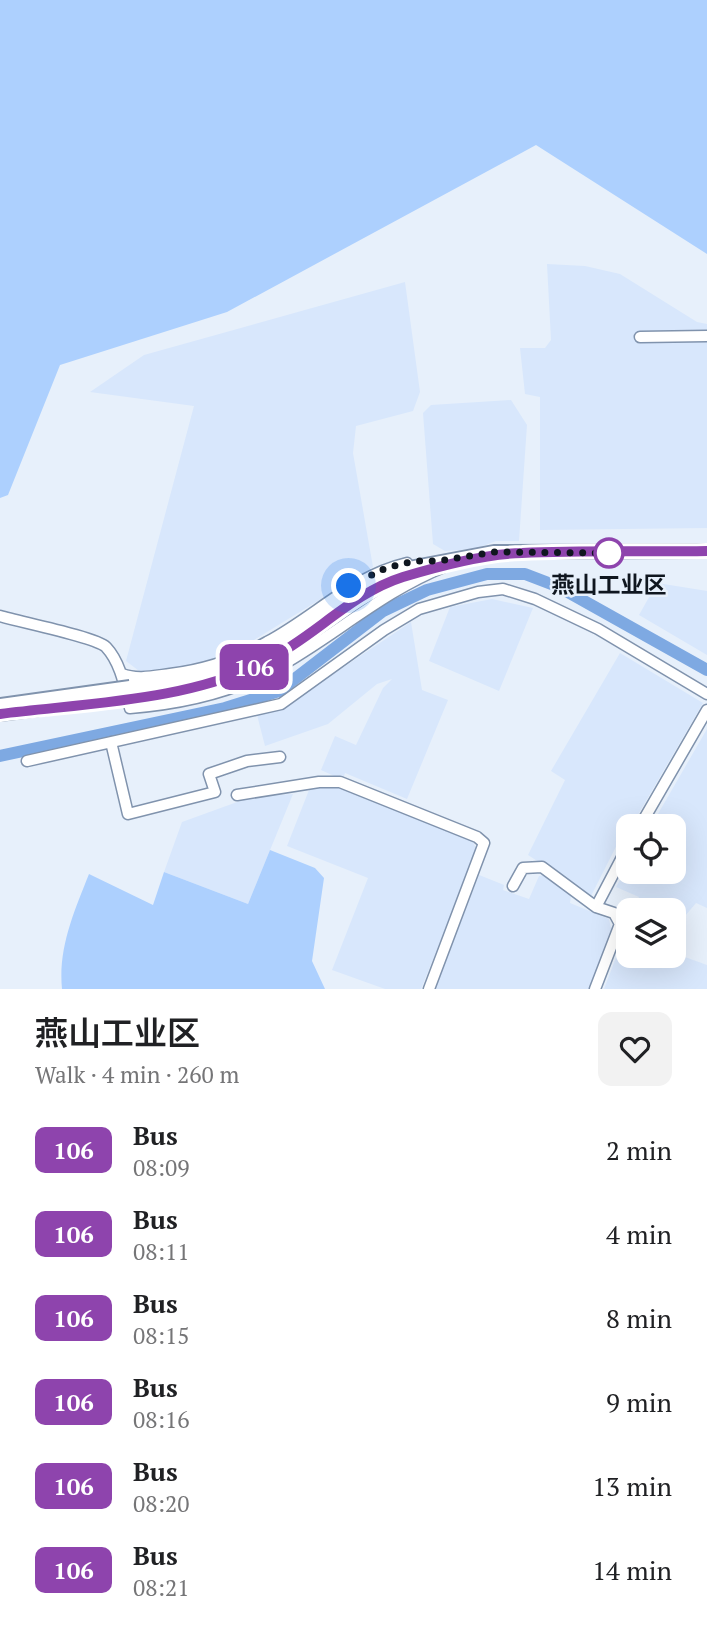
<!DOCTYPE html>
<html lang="en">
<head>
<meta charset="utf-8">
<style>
	:root { --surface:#fff; --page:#f2f2f2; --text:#202124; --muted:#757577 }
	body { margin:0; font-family:"PT Serif","Noto Sans SC",serif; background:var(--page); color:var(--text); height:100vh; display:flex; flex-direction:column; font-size:26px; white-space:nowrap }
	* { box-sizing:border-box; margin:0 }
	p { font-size:23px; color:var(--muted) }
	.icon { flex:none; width:38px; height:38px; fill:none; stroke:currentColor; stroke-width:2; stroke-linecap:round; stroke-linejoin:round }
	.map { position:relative; height:989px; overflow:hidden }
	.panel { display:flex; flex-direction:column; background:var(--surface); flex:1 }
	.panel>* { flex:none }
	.badge { padding:0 14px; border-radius:10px; font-size:24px; line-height:46px }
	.controls { position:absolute; left:616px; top:814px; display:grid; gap:14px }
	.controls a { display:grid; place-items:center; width:70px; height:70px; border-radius:14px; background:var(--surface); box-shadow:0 7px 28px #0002; font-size:35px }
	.you { position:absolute; width:35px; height:35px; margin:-18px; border:5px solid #fff; border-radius:50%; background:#1a73e8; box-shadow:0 0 0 10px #1a73e833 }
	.map>.badge { position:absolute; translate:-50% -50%; box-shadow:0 0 0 4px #fff }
	.round { display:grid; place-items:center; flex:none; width:74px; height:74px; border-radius:14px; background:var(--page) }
	.headline { display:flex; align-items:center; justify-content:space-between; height:119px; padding:0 35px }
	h1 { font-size:33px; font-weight:600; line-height:52px }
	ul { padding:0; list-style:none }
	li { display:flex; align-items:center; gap:21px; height:84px; padding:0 35px }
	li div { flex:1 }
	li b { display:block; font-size:26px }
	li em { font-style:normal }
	li .badge { min-width:77px; font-weight:700; text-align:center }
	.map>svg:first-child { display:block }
	.built { fill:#d8e7fc }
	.green { fill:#add0fe }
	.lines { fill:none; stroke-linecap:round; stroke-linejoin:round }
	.river { stroke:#7ea9e2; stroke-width:12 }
	.minor-casing { stroke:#8093ad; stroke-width:13 }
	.major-casing { stroke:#8093ad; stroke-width:16 }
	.minor { stroke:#fff; stroke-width:10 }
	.major { stroke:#fff; stroke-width:12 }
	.major-bridge-casing { stroke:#8093ad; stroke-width:16; stroke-linecap:butt }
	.major-bridge { stroke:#fff; stroke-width:12 }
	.line-casing { stroke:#fff; stroke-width:16 }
	.line { stroke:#8e44ad; stroke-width:10 }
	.walk { stroke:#0f161f; stroke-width:7; stroke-dasharray:0 12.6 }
	.stop-dot { fill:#fff; stroke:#8e44ad; stroke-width:3.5 }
	.labels { text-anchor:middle; stroke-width:5; stroke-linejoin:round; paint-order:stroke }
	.stop-label { font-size:23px; font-weight:bold; fill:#0f161f; stroke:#e7f0fb }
</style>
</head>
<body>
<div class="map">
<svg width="707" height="989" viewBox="0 0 707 989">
	<rect width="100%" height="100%" fill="#e7f0fb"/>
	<path class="built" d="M547 264 585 266 620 274 697 322 707 324V528L540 530V397L525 394 520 348H545L551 340Z
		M405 282 420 392 413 411 356 426 353 453 373 567 241 648 201 663 143 674 126 661 194 406 90 392 144 355Z
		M511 400 527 425 519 541H496L475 549 445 551 433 544 423 413 431 405Z
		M657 583 707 591V655L639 615Z
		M492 599 533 608 499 691 429 661 450 607Z
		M411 622 422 690 448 700 407 799 345 773 343 780 321 770 335 736 356 745 383 688 392 679 377 684 328 724 265 746 257 715 284 707Z
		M620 653 703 703 632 825 628 823 591 896 528 855 565 780 551 771Z
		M707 729V908L696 903 685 916 674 947V910H634L639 897 616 887 628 866V872H674V826H651Z
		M321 785 338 787 471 838 477 850 421 989H385L332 970 368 878 287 846 309 790Z
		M293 794 248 904 164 872 182 822 251 797Z
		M479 875 504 885 503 890 529 899 539 876 544 875 571 896 570 903 609 919 612 933 589 989H435Z
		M628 926V956H674V953L707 965V989H604Z"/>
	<path class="green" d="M0 0H707V254L536 145 227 312 60 365 8 495 0 498Z
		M270 850 315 868 324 878 312 961 325 989H62C58 948 74 912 89 874L153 905 164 872 248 904Z"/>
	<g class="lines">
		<path class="river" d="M0 756 225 708 279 691 383 611 427 590 487 574H525L559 587 707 670"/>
		<defs>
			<path id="minor" d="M640 337 707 336
				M0 616C20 622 96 637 106 647 121 663 125 688 130 708 180 704 231 693 275 669 335 636 381 592 446 566
				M122 674C137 680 154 676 170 674 204 670 237 659 267 642 316 616 352 576 407 563
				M111 742 128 814 215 792 209 774 247 761 280 757
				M27 761 281 704 384 630 419 609 478 592 503 589 535 599 598 629 707 694
				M237 795 319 782H340L477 837 484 843 429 989
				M640 826 707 710
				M513 886 523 868 542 867 596 907 614 913 620 924 595 989
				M596 907 628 846"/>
			<path id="major" d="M130 687 187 679 240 664 294 635 366 585 404 569 494 552 707 551
				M132 697C203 686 261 669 319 628"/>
		</defs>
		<use href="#minor" class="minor-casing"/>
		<use href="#major" class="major-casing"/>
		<use href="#minor" class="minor"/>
		<use href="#major" class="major"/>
		<defs>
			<path id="major-bridge" d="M0 705 130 687
				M0 714 132 697"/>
		</defs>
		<use href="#major-bridge" class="major-bridge-casing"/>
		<use href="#major-bridge" class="major-bridge"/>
	</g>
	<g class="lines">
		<defs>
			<path id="line" d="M0 714C86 703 191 701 268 660 315 636 352 593 403 577 439 566 484 554 522 553 583 550 646 552 707 551"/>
		</defs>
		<use href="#line" class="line-casing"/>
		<use href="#line" class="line"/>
		<path class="walk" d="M349 586 386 568 414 561H438L494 552 609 553"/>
	</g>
	<circle class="stop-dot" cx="609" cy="553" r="14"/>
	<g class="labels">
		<g class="stop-label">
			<text x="609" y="593">燕山工业区</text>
		</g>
	</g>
</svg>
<div class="controls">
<a><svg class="icon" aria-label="locate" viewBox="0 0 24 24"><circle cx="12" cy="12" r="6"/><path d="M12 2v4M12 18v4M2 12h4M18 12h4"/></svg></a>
<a><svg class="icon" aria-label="layers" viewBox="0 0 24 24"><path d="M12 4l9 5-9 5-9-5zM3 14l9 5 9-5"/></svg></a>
</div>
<div class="you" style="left:349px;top:586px"></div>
<b class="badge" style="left:254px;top:667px;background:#8e44ad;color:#fff">106</b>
</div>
<section class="panel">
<div class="headline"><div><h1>燕山工业区</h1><p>Walk · 4 min · 260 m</p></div><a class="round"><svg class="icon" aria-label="heart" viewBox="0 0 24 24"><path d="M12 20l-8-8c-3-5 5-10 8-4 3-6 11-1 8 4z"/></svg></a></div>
<ul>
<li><span class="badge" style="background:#8e44ad;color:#fff">106</span><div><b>Bus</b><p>08:09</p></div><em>2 min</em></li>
<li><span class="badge" style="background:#8e44ad;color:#fff">106</span><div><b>Bus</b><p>08:11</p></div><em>4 min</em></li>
<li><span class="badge" style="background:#8e44ad;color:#fff">106</span><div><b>Bus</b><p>08:15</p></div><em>8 min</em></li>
<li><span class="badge" style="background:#8e44ad;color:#fff">106</span><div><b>Bus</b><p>08:16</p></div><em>9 min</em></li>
<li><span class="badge" style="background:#8e44ad;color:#fff">106</span><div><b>Bus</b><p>08:20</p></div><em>13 min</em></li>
<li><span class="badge" style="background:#8e44ad;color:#fff">106</span><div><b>Bus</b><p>08:21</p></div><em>14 min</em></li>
</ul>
</section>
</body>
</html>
